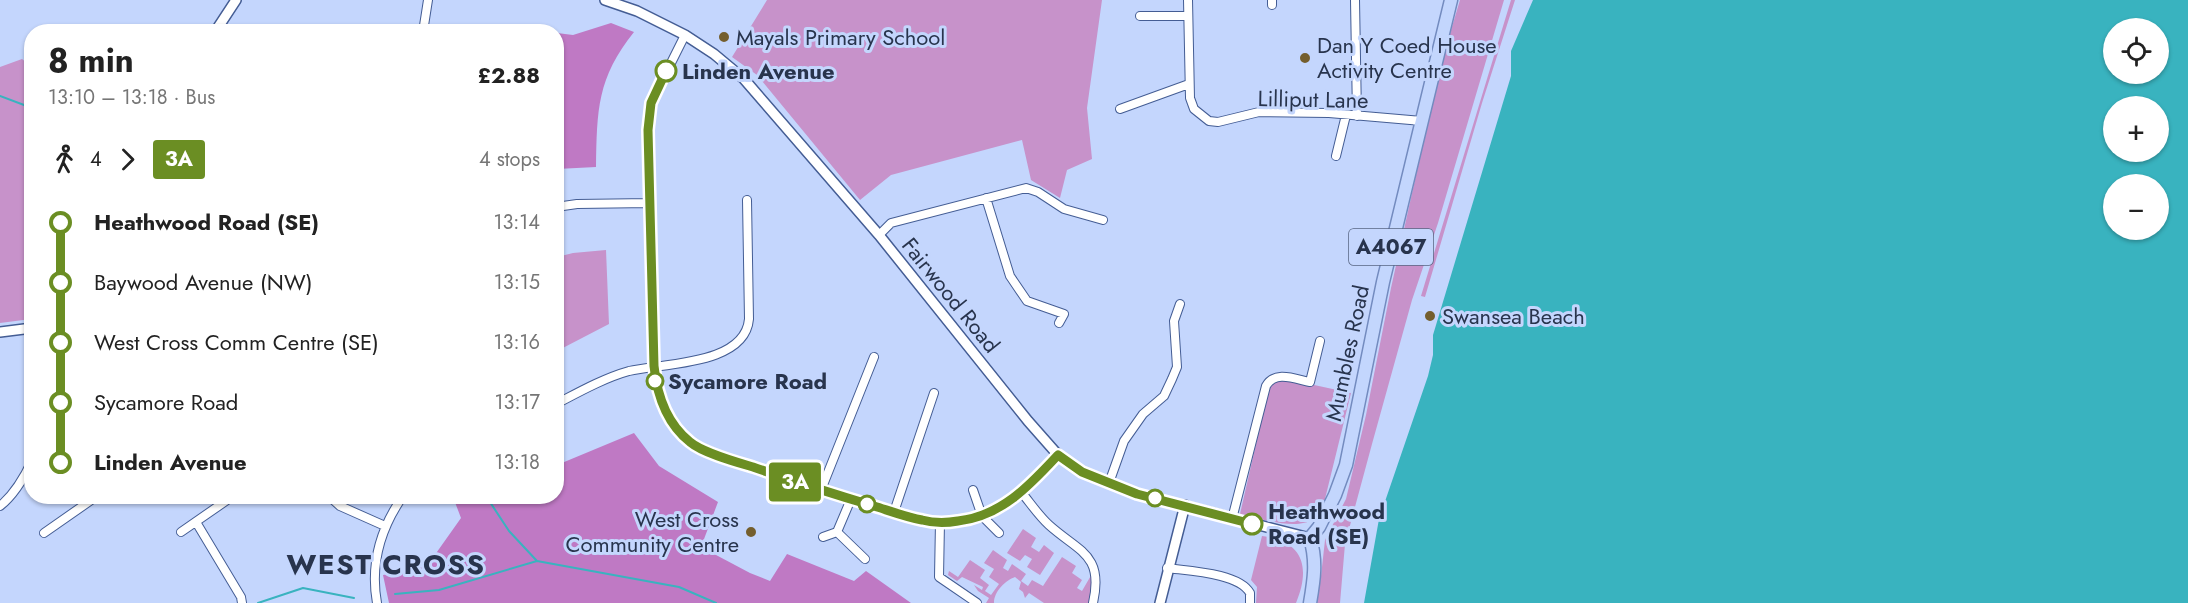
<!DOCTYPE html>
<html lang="en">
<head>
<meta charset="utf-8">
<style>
	:root { --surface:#fff; --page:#f2f2f2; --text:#222; --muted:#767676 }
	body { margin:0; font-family:Jost,sans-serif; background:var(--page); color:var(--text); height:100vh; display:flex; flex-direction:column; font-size:22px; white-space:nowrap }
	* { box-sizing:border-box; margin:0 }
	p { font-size:20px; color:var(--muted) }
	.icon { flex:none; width:33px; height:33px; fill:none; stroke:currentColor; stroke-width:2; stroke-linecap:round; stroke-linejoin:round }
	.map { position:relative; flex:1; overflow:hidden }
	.side { position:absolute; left:24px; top:24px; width:540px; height:480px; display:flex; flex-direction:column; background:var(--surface); border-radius:24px; box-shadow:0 2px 4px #0004 }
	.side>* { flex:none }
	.badge { padding:0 12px; border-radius:4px; font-size:21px; line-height:39px }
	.buttons { position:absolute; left:2103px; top:18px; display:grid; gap:12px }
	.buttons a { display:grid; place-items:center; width:66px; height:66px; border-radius:50%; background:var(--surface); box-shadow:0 2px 4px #0004; font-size:30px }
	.map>.badge { position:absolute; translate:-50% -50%; box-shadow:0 0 0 3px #fff }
	.legs { display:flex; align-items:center; gap:9px; height:66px; padding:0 24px; font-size:20px }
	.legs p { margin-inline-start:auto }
	.overview { display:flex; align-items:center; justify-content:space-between; height:102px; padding:0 24px }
	h1 { font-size:33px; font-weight:700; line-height:45px }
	ul { padding:0 24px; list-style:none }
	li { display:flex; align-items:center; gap:21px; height:60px; font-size:22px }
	li i { display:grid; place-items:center; width:9px; height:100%; margin:0 8px; background:currentColor }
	li i::after { content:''; width:15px; height:15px; margin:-8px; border:4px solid; border-radius:50%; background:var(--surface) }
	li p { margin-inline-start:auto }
	li:first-child i { background:linear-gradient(#0000 50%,currentColor 0) }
	li:last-child i { background:linear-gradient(currentColor 50%,#0000 0) }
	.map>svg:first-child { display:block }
	.green { fill:#c792ca }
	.forest { fill:#bf79c4 }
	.water { fill:#39b3bf; fill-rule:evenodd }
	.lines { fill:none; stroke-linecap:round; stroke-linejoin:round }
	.stream { stroke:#39b3bf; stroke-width:2 }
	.minor-casing { stroke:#445d94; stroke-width:10 }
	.tertiary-casing { stroke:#445d94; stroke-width:12 }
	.primary-casing { stroke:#738bbf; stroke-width:15 }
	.minor { stroke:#fff; stroke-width:8 }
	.tertiary { stroke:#fff; stroke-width:9 }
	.primary { stroke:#c3d6fd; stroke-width:12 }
	.line-1-casing { stroke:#fff; stroke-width:14 }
	.line-1 { stroke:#6b8e23; stroke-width:9 }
	.poi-dot { fill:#745e2d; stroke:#c4d6fd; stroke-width:2 }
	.stop-1-dot { fill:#fff; stroke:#6b8e23; stroke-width:3 }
	.labels { text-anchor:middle; stroke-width:6; stroke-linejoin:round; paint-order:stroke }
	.shield { fill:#c4d6fd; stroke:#576582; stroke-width:1.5 }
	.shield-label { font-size:21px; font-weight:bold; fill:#28344d }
	.poi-label { font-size:22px; fill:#28344d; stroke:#c4d6fd; text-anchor:start }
	.stop-label { font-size:22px; font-weight:bold; fill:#28344d; stroke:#c4d6fd; text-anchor:start }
	.street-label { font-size:22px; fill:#28344d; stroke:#c4d6fd }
	.district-label { font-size:28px; font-weight:bold; letter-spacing:1.5px; fill:#28344d; stroke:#c4d6fd }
</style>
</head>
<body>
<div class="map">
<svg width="2188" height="603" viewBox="0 0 2188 603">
	<rect width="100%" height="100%" fill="#c4d6fd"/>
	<path class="green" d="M767 0H1102L1087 108 1092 159 1067 170 1060 198 1031 180 1022 140 891 175 860 200 757 75 732 57Z
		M1460 0H1504L1438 223 1412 300 1372 444 1345 544 1340 603H1315L1321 576 1325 540 1346 499 1366 415 1391 288 1440 67Z
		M1511 0H1515L1482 103 1425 297 1421 296Z
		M22 59 32 67 31 319 0 323V67Z
		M606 250 609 324 557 351V257L573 253Z
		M1282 378 1351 393 1324 503C1321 508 1317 515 1313 519 1297 531 1258 518 1240 514L1269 387Z
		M1023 529 1036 538 1031 547 1039 552 1044 545 1054 553 1040 575 1027 567 1032 559 1025 555 1020 561 1007 553Z
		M1262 536C1303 541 1311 567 1296 603H1256L1257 587 1251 580Z
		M993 550 1007 560 1003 568 1008 571 1012 564 1026 574 1021 581 1028 586 1032 580 1043 586 1062 557 1076 566 1072 573 1082 580 1077 588 1082 591 1093 572 1091 603H1044L1029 593 1025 598 1023 592 1019 589 1021 582 1015 577C1006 580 994 591 994 603H986L989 598 978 591 974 585 982 590 983 587 962 577 957 581 948 575 949 571 958 577 970 560 985 570 980 578 989 585 985 591 991 595 999 584 989 577 994 569 984 563Z"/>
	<path class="forest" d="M611 23 634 32C597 78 597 110 596 167L557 169V33L573 35Z
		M634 433 659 466 718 502 701 547 750 573 770 581 787 554 854 581 866 571 911 603H389L383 575 427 566 461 518 453 497 556 496 557 465Z"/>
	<path class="water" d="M1533 0H2188V603H1364L1379 519 1428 376 1433 355V335L1511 76V51ZM2114 28H2158V74H2114ZM2114 106H2158V152H2114ZM2114 184H2158V230H2114Z"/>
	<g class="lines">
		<path class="stream" d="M0 96 32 108
			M486 496 509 531 537 561
			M395 594 439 590 537 561 679 587 716 603
			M258 603 303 588 354 598"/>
		<defs>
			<path id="minor" d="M1188 0 1190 98 1194 109 1209 121 1218 122 1259 112 1329 113 1422 121
				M1272 0V5
				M1355 0 1357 116
				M1140 16H1188
				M423 32 428 0
				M685 35 651 103 648 130 654 366 656 388 662 405 671 422 691 443 721 456 805 485 923 521H958L982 516 1001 507 1022 493 1058 455
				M1120 109 1189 84
				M1336 156 1346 115
				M986 198 1010 276 1027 301 1064 314 1059 323
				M556 207 577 204 650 203
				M879 235 891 223 1026 188 1038 192 1064 209 1103 220
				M29 384H32
				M556 404C579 392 604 378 629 371 664 363 745 365 749 319L747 200
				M1109 483 1124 441 1143 414 1164 396 1172 379 1177 367 1174 321 1180 304
				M821 490 874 357
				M973 490 982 516 999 533
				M1022 493C1031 504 1039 516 1049 525 1079 552 1104 554 1093 603
				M329 496 340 506 385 526
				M851 499 837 532 865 559
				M0 506C15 494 24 478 32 461
				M894 512 934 393
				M1232 519 1266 386C1275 370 1295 379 1310 382L1320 341
				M196 522 241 597 242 603
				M940 522 939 577 977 603
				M181 532 233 496
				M44 533 97 496
				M823 537 837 532
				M1167 568C1189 571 1239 573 1250 593V603
				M377 603C370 564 380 529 403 496"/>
			<path id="tertiary" d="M605 0 637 11 685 35 714 54 744 79 879 235 1028 421 1058 455 1082 472 1137 494 1310 538
				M215 32 236 0
				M0 332 32 328
				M1160 603 1185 505"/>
			<path id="primary" d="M1310 603C1314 580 1317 561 1310 538L1319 527 1335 495 1346 465 1383 282 1451 0"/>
		</defs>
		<use href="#minor" class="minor-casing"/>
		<use href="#tertiary" class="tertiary-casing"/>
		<use href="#primary" class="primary-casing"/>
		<use href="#minor" class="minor"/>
		<use href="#tertiary" class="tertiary"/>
		<use href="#primary" class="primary"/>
	</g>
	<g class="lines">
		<defs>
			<path id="line-1" d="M666 71 651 103 648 130 654 366C657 395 666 423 690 442 703 453 736 462 753 467 793 481 833 494 874 506 890 511 906 517 922 520 933 523 947 523 958 521 1002 516 1030 485 1058 455L1082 472 1137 494 1252 524"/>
		</defs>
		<use href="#line-1" class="line-1-casing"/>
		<use href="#line-1" class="line-1"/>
	</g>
	<g class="poi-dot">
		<circle cx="724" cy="37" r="6"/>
		<circle cx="1305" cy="58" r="6"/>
		<circle cx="1430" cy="316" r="6"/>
		<circle cx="751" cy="532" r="6"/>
	</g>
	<g class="stop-1-dot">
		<circle cx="666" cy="71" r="10"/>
		<circle cx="655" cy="381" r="8"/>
		<circle cx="1155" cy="498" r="8"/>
		<circle cx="867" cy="504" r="8"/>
		<circle cx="1252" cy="524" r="10"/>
	</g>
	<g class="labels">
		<rect class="shield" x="1349" y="229" width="84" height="36" rx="4.5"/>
		<g class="shield-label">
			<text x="1391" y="254">A4067</text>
		</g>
		<g class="poi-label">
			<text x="736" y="45">Mayals Primary School</text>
			<text x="1317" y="53">Dan Y Coed House<tspan x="1317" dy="25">Activity Centre</tspan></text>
			<text x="1442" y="324">Swansea Beach</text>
			<text x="739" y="527" text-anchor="end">West Cross<tspan x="739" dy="25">Community Centre</tspan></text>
		</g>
		<g class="stop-label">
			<text x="682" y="79">Linden Avenue</text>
			<text x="668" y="389">Sycamore Road</text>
			<text x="1268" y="519">Heathwood<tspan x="1268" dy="25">Road (SE)</tspan></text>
		</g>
		<g class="street-label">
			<text transform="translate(1313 99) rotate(1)" y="8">Lilliput Lane</text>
			<text transform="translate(951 295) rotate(51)" y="8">Fairwood Road</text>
			<text transform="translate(1347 353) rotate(-78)" y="8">Mumbles Road</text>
		</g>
		<g class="district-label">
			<text x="386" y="574">WEST CROSS</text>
		</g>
	</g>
</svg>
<div class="buttons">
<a><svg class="icon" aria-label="locate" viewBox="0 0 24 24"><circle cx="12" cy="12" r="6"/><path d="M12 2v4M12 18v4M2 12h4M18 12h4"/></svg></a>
<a>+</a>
<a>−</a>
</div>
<b class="badge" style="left:795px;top:482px;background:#6b8e23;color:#fff">3A</b>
<section class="side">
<div class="overview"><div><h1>8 min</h1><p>13:10 – 13:18 · Bus</p></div><b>£2.88</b></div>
<div class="legs"><svg class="icon" aria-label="walk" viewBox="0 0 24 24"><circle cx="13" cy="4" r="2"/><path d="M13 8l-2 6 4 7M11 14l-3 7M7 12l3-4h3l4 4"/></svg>4<svg class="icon" aria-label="forward" viewBox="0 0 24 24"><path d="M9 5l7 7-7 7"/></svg><b class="badge" style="background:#6b8e23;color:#fff">3A</b><p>4 stops</p></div>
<ul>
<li><i style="color:#6b8e23"></i><b>Heathwood Road (SE)</b><p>13:14</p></li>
<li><i style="color:#6b8e23"></i><span>Baywood Avenue (NW)</span><p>13:15</p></li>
<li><i style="color:#6b8e23"></i><span>West Cross Comm Centre (SE)</span><p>13:16</p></li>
<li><i style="color:#6b8e23"></i><span>Sycamore Road</span><p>13:17</p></li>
<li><i style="color:#6b8e23"></i><b>Linden Avenue</b><p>13:18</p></li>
</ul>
</section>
</div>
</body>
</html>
